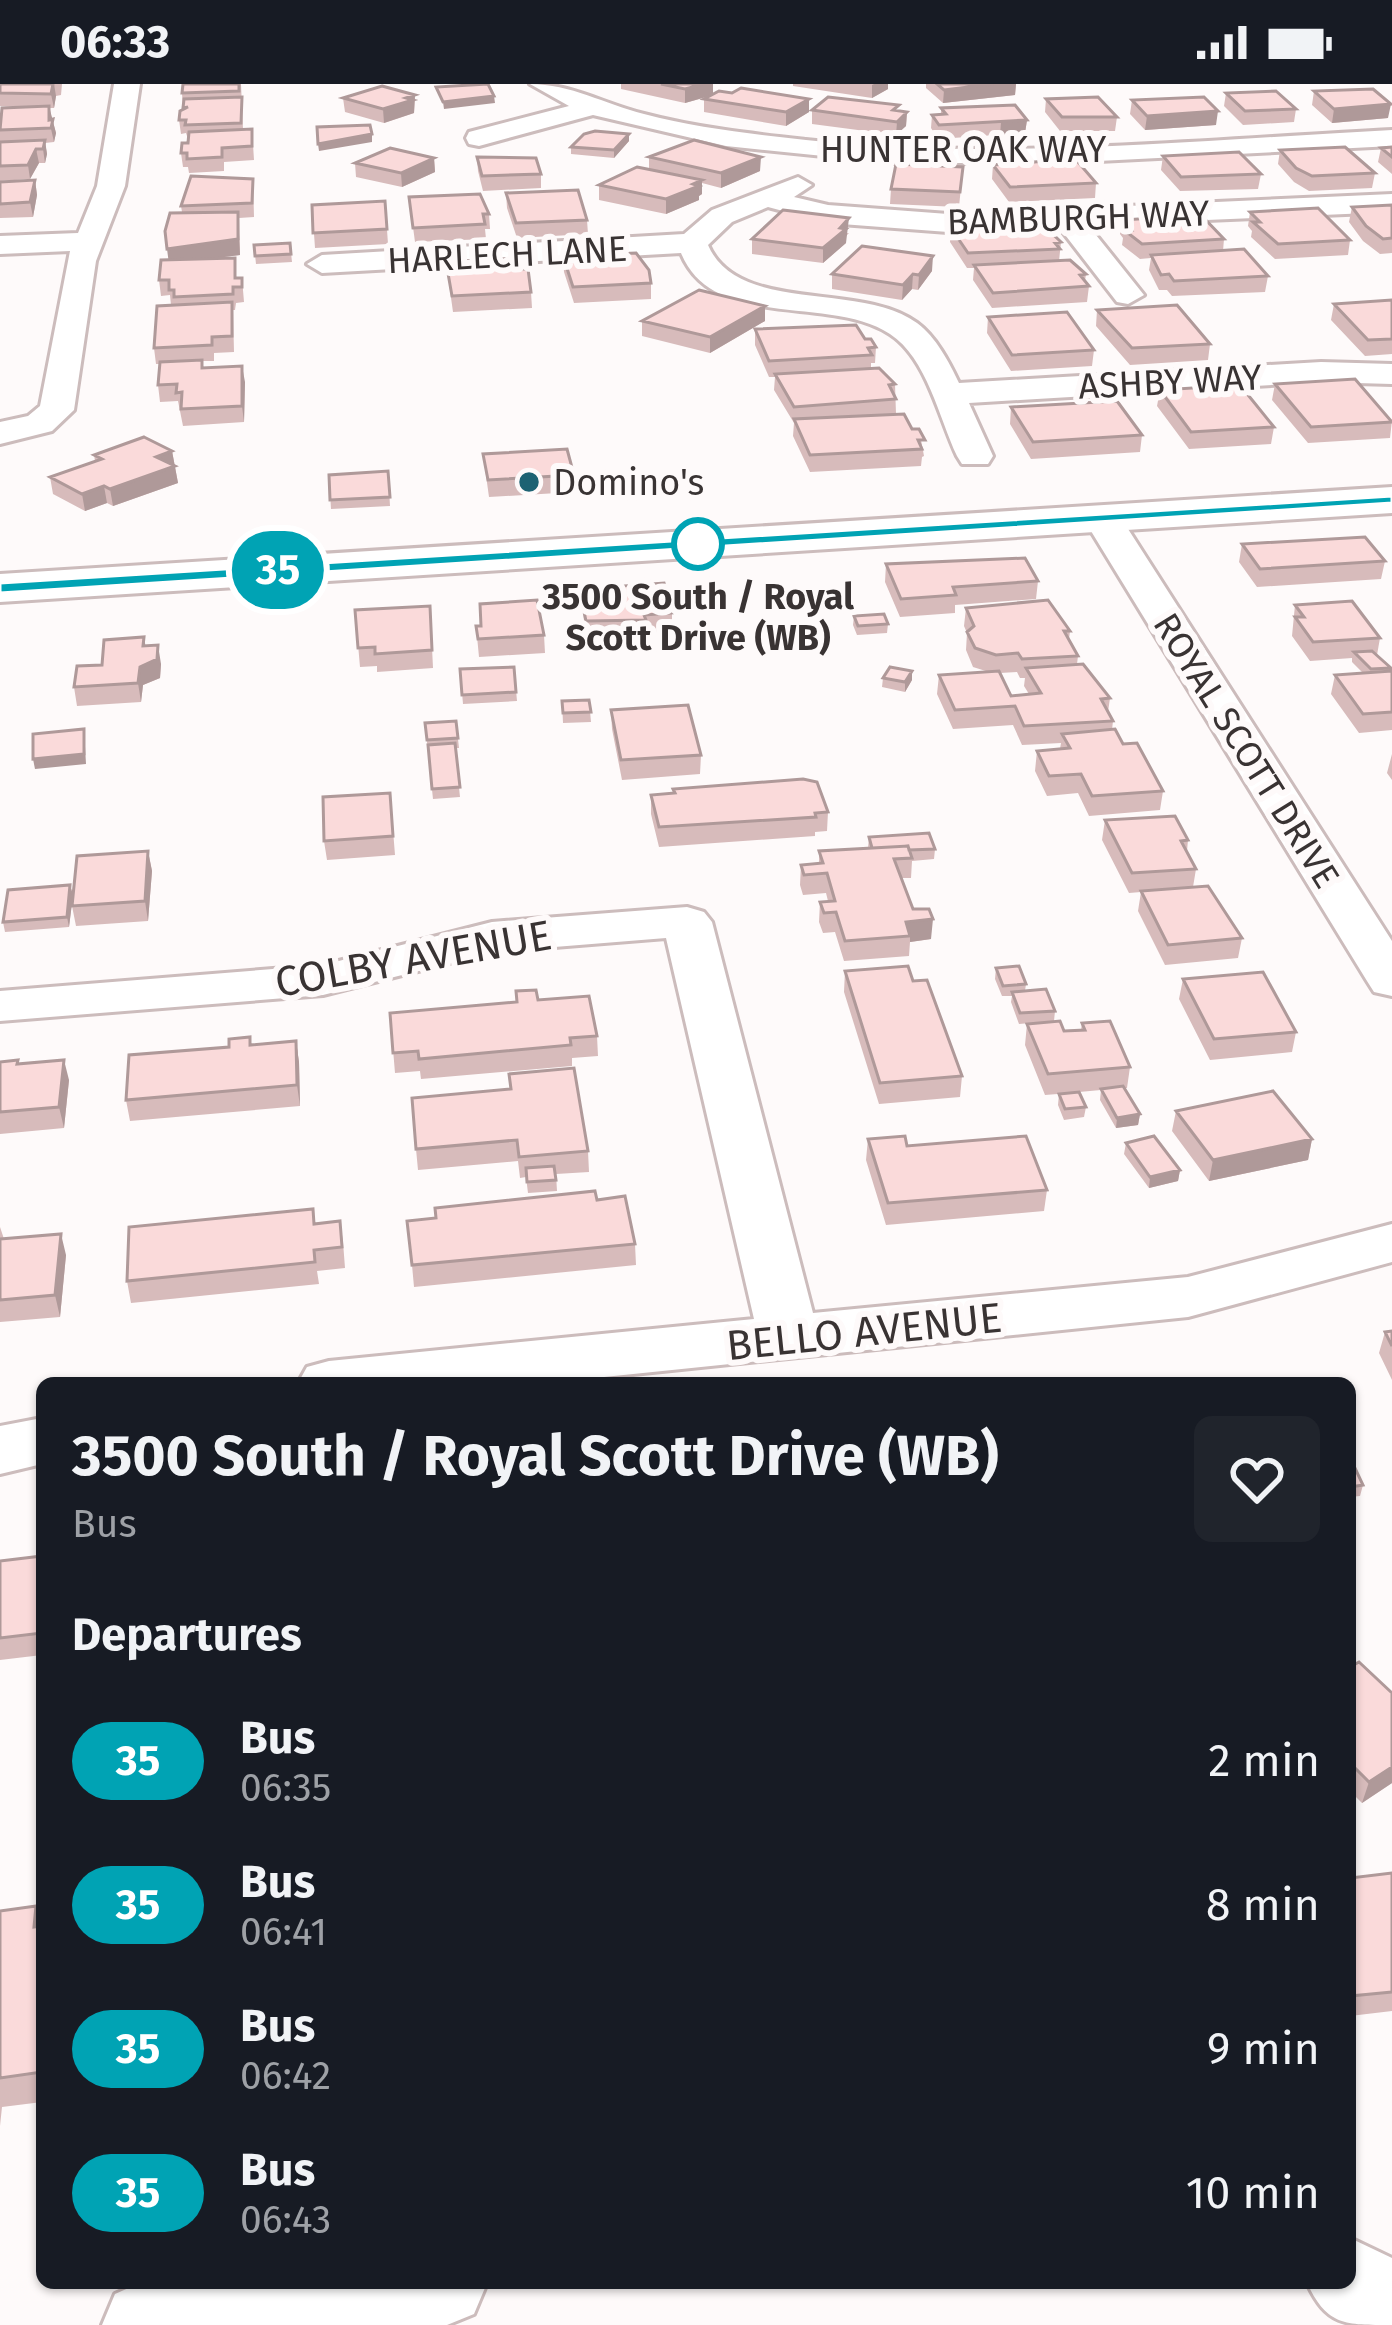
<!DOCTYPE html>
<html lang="en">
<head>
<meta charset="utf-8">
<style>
	:root { --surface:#171b24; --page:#20242c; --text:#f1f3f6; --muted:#9ea1a6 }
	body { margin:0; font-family:"Fira Sans",sans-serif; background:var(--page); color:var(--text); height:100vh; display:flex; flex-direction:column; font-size:45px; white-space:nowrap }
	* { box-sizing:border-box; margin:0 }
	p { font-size:39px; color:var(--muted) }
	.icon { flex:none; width:66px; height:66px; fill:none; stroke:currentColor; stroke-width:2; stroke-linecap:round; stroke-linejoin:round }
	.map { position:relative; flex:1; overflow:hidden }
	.details { position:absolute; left:36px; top:1293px; width:1320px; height:912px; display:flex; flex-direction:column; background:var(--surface); border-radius:18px; box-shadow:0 3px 9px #0004 }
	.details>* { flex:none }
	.badge { padding:0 24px; border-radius:39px; font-size:42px; line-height:78px }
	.map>.badge { position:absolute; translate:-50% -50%; box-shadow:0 0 0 6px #fff }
	h2 { padding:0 36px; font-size:45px; line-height:108px }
	.round { display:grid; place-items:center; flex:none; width:126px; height:126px; border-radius:18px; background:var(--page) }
	.summary { display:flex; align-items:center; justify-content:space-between; height:204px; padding:0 36px }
	h1 { font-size:57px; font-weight:700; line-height:90px }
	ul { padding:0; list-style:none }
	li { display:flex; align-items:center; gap:36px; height:144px; padding:0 36px }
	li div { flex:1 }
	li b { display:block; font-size:45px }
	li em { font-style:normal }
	li .badge { min-width:132px; font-weight:700; text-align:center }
	.status { display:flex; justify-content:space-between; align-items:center; height:84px; padding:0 60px; background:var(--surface); direction:ltr }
	.status svg { height:33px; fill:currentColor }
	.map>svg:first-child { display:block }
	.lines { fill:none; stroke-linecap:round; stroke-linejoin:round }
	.minor-casing { stroke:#ccbcbc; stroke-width:6 }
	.primary-casing { stroke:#ccbcbc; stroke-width:6 }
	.minor { fill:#fff; fill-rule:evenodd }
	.primary { fill:#fff; fill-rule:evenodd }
	.wall { fill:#d7bbbb; fill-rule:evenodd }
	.shaded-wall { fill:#af9999 }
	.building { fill:#fadada; stroke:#af9999; stroke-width:3 }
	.line { fill:#00a3b4; stroke:#fff; stroke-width:3 }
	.poi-dot { fill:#1d6273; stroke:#fefafa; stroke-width:4.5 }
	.stop-dot { fill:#fff; stroke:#00a3b4; stroke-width:6 }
	.labels { text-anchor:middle; stroke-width:12; stroke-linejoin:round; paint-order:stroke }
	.far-street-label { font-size:36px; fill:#393333; stroke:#fefafa }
	.far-poi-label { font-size:36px; fill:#393333; stroke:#fefafa; text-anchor:start }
	.far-stop-label { font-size:36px; font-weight:bold; fill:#393333; stroke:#fefafa }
	.street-label { font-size:42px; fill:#393333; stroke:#fefafa }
</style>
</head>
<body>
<div class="status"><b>06:33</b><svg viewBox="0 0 49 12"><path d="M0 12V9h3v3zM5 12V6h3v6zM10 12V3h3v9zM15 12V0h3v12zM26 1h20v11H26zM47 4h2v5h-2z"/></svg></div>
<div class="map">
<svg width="1392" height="2241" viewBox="0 0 1392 2241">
	<rect width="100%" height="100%" fill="#fefafa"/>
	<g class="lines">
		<defs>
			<path id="minor" d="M114 0H140L125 102 96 177 74 326 52 347 0 360V338L28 332 40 322 70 167 0 170V152L78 149 97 102Z
				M530 0C571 0 604 20 644 30 697 44 752 50 806 56 1001 77 1198 56 1392 46V62L1059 79H892L726 62 593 31 479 62 469 60 466 54 469 48 569 22Z
				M798 93 812 101 794 113 828 121 948 130 1392 110V128L1088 141 1144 211 1128 220 1117 218 1059 143 948 148 828 139 768 123 732 138 708 161C738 231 861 197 917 239 936 253 949 278 959 299L1321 278 1392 280V300L1321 298 969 319 993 372 988 380H962L957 372C939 334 927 274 890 250 831 210 713 248 681 169L322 189 307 180 322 171 684 150 712 126Z
				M1102 423 1115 426 1121 434 1392 857V912L1374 908 1367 897 1083 434 1089 426Z
				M687 823 704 828 712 838 813 1229 1188 1193 1392 1140V1178L1188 1233 546 1299H298L307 1283 329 1277 754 1235 666 854 493 868 323 911 0 937V907L323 881 492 838Z
				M42 1334V1380L0 1390V1342Z
				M1350 2154 1392 2174V2241C1343 2241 1327 2241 1307 2199H1350Z
				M140 2199H487L474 2230 447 2241H102L115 2210Z"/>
			<path id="primary" d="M1392 403V429L0 518V490Z"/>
		</defs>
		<use href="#minor" class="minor-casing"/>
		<use href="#primary" class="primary-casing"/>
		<use href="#minor" class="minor"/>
		<use href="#primary" class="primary"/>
	</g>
	<path class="wall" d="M0 0H62L61 11 56 12 54 24H49L56 49 54 58 45 59 47 70 45 79H39L30 95 0 97V31L25 23 0 22Z
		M241 0 243 45H252L254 76 224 78V87L189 89 188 83H183L181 69 188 55 186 49 181 50 179 36 183 26 182 9Z
		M621 0H713V10L809 28 786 42 704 28V15L710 12 685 19 621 5Z
		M793 0H888V5L872 14 793 2Z
		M926 0H1016L1015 11 943 19 926 4Z
		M1314 7 1388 34 1332 39 1312 21Z
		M1226 9 1296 25 1294 38 1243 41 1224 22Z
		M415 11 414 29 384 39 345 28 343 14Z
		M1046 15 1117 33 1115 47H1060L1045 28Z
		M1132 16 1216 41 1145 46 1130 30Z
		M941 24 1027 36 1025 49 938 55 931 44 932 31 941 30Z
		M812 26 907 28 906 42 896 51 812 40Z
		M629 50V57L614 74 571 70V63Z
		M1392 63V90L1378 78 1381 64Z
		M1280 66 1375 89 1372 104 1309 107 1294 98 1278 80Z
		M1163 72 1261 90 1258 105 1180 107 1161 86Z
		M477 73 541 90V104L483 107 478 87Z
		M649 73 760 87 721 104 702 99V110L699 112V116L666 130 599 116V101L649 85Z
		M434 74 435 88 402 103 356 93 355 79Z
		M993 81 1096 99 1095 114 1009 118 992 95Z
		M963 83 959 123 890 120 891 105Z
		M253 95 254 133 239 134 240 171 207 175 237 194H242L244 218 236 219 235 226H233L234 268 214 269V277H202L203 284 245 298 244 338 183 342 178 317 160 318 158 301 160 280H156L154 264 171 221 170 211 161 212 159 196 169 176 182 128 181 122Z
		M35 96 37 111 33 133 0 134V98Z
		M506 109 587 136 588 150 517 154 507 124Z
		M409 113 489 130 490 145H485L486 155 415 158Z
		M385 117 388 160 315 164 312 121Z
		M1392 121V169L1380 170 1363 157 1349 138 1352 123Z
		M1250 128 1350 156 1348 171 1275 175 1251 153 1252 147 1248 142Z
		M1122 136 1224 155 1223 167 1268 192 1265 208 1172 212 1167 206H1159L1149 186 1151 174 1140 175 1122 161 1123 154 1120 150Z
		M951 144 1061 158 1059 177 1086 190 1085 197 1089 202 1087 218 992 224 973 196 974 184H967L950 158Z
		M849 149 846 152V159L823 179 752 170V155Z
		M290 159 292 178 256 180 254 161Z
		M563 172 651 199V215L574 219 564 188Z
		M446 178 522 185 531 208 532 224 453 228Z
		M932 187 918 206 912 205 902 216 832 205V190Z
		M1392 216V270L1365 272 1331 236 1334 220Z
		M765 222V237L710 269 642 252V237Z
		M1097 226 1210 260 1208 276 1130 281 1096 242Z
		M988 233 1094 266 1092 282 1011 287 987 249Z
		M755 245 865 255 876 263 875 279H871V284L895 300 896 330 912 345H919L924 372 922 373 921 382 810 388 793 352 794 339 774 306 775 293H769L755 261Z
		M1275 300 1392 336 1390 354 1308 359 1272 316Z
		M1160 306 1274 343 1271 360 1189 365 1157 322Z
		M1011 323 1142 351 1140 368 1031 375 1010 340Z
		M172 367 178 399 113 422 107 419 85 427 53 410 50 393 95 377 94 371Z
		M483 370 574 391V408L489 413Z
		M388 387 390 422 331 425 329 391Z
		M1242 460 1385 477 1381 495 1257 503 1239 478Z
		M886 480 1038 497 1036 515 955 521V529L900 533 885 498Z
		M609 503 672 529V547L646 549V554H639L640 567 620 568 618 555H586L582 518 609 517Z
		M1295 521 1380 554 1377 571 1391 584 1392 587V646L1359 649 1331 610 1335 591 1363 589 1352 578V574L1310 577 1292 552Z
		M430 522 433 584 377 588V582L360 583 355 526Z
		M966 524 1070 547 1069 555 1078 572 1077 580 1110 614 1108 628 1113 637 1112 646 1163 707 1160 726 1089 732 1078 709 1047 712 1035 687 1037 667 1060 665 1061 659 1022 661 1013 641 953 645 937 610 939 591 989 588 973 583 966 566 967 549 964 542ZM1017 588 1020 594H1025L1024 602 1029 610 1011 612 1000 589Z
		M854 532 888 540 887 549 857 551 853 541Z
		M476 542 544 551 545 569 479 573Z
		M145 562 161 580 160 594 143 601 141 618 77 622 74 603Z
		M514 583 517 617 463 620 460 585Z
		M912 587V596L905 608 882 603 883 594Z
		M589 616 591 638 563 639 562 617Z
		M611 626 701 671 700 690 622 696 612 645Z
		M456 637 459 664H455L460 713 433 715 425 639Z
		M1392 670V696L1387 689Z
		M673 705 828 728 827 747 815 748V752L659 763 651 730V711L674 709Z
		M390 709 395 771 327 776 324 757Z
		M1105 736 1188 756 1187 767 1196 785 1193 803 1242 854 1238 874 1165 881 1138 827 1141 808 1129 809 1102 756Z
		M869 753 935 765 934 775 912 777 911 794H901L913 825 931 855 910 858 909 872 844 877 835 848 823 849 819 838 820 818 828 817 826 809 803 811 800 801 801 781 819 780V767L868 764Z
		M148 767 152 787 148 837 76 842 72 822Z
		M70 801 73 811 69 843 5 848 3 838Z
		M996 884 1026 900 1025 907 1055 927 1054 937 1019 940 1011 918 1012 912H1002L995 895Z
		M845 887 913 897 962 992 960 1013 879 1020 844 908Z
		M1183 895 1296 948 1292 968 1210 976 1179 915Z
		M538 916 597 952 598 972 572 974V982L421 995 420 987 395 989 390 929Z
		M1082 939 1130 983 1127 1004H1124L1140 1030 1138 1041 1116 1044 1100 1016 1101 1006 1079 1008 1086 1023 1084 1033 1064 1036 1058 1021 1059 1010 1070 1009 1045 1011 1025 961 1027 940 1064 947 1081 946Z
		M296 957 299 978 300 1022 130 1037 126 1016Z
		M0 978 19 979 69 996 64 1044 0 1050Z
		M509 990 588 1067 589 1088 556 1090 557 1107 528 1109 526 1093 520 1094 518 1077 418 1086 416 1065 510 1005Z
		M1176 1027 1312 1055 1308 1076 1209 1097 1172 1047Z
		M868 1055 907 1062 1047 1106 1044 1127 886 1141 866 1076Z
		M1126 1059 1180 1086 1178 1097 1149 1104 1124 1070Z
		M597 1116 635 1160 636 1181 414 1203 412 1181Z
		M313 1125 315 1140 340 1137 343 1158 345 1184 317 1187 319 1200 131 1219 127 1197Z
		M0 1143 4 1155 66 1171 60 1233 0 1238Z
		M1392 1247V1296L1379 1269 1385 1248Z
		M1350 1382 1363 1401 1360 1412 1350 1413Z
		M42 1472V1571L0 1576V1477Z
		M1350 1583 1392 1609V1699L1362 1719 1350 1707Z
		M1392 1789V1927L1350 1932V1794Z
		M0 1827 42 1841V2018L2 2023 0 2042Z"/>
	<path class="shaded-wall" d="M54 0 56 12 54 24 51 10Z
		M704 0H713V11L685 19V5Z
		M874 0H888V5L872 14V1Z
		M993 0H1016L1015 11 943 19 944 6Z
		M415 11 414 29 384 39 383 25Z
		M494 12 495 19 444 25 443 18Z
		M809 15V28L786 42V28Z
		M1391 20 1388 34 1332 39 1334 25Z
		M49 22 56 49 54 58 49 36Z
		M1218 27 1216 41 1145 46 1147 32Z
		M907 28 906 42 896 51 897 38Z
		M1027 36 1025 49 1000 52 1001 38Z
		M372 50V58L319 67 318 60Z
		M629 50V57L614 74V66Z
		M45 56 47 70 45 79 43 65Z
		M36 65 39 79 30 95 28 81Z
		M761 73 760 87 721 104V89Z
		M434 74 435 88 402 103 401 89Z
		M35 96 37 111 33 133 30 118Z
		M702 96V110L699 112V116L666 130V115Z
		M238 128 240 171 169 180 167 165Z
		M849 134 846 159 823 179V164Z
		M933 172 932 187 918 206 919 191Z
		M913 190 912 205 902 216 903 201Z
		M765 222V237L710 269V253Z
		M242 282 245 298 244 338 242 322Z
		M172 367 178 399 113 422 110 405 156 373Z
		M104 402 107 419 85 427 82 410Z
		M144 553 147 571 158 561 161 580 160 594 143 601 141 618 138 599Z
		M912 587V596L905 608V598Z
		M84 645 86 680 35 685 33 675Z
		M148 767 152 787 148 837 145 817Z
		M70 801 73 811 69 843 67 833Z
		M933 835 931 855 910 858V852L906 838Z
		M296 957 299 978 300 1022 297 1001Z
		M64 976 69 996 64 1044 59 1023Z
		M1140 1030 1138 1041 1116 1044 1117 1034Z
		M1312 1055 1308 1076 1209 1097 1213 1076Z
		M1180 1086 1178 1097 1149 1104 1150 1093Z
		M61 1150 66 1171 60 1233 55 1211Z
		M1392 1683V1699L1362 1719 1369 1698Z
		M36 1822 42 1841V1867L34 1843Z"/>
	<path class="building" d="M0 0H53L51 10 0 9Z
		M183 0H239V7L182 9Z
		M488 0 494 12 443 18 436 3Z
		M661 0H704L685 5Z
		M937 0H993L944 6Z
		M382 2 415 11 406 14 413 16 383 25 343 14Z
		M741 4 809 15 786 28 704 15 719 7 732 9Z
		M1373 5 1391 20 1334 25 1314 7Z
		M1276 7 1296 25 1245 27 1226 9Z
		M242 13 241 39 185 41 186 36H179L180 27 188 23 183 24 184 15Z
		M828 13 899 21 893 26 907 28 897 38 812 26Z
		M1098 13 1117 33H1062L1046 15Z
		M1204 13 1218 27 1147 32 1132 16Z
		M1015 21 1027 36 939 41 932 31 946 30 941 24Z
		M49 22V36L53 35 51 44 0 46 2 24Z
		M370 41 372 50 318 60 317 43Z
		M252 45V62L222 64V73L187 75V69H181L182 59H188L189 48Z
		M595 47 629 50 614 66 571 63 584 50Z
		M45 56 43 65H36L28 81 0 82V58Z
		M694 56 761 73 721 89 649 73Z
		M1345 63 1375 89 1312 92 1296 84 1280 66Z
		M1392 63V73L1381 64Z
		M390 64 434 74 401 89 355 79Z
		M1239 68 1261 90 1181 93 1163 72Z
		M477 73 536 74 541 90 482 92Z
		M1048 77 1078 78 1096 99 1010 103 993 81Z
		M896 80 963 83 960 108 891 105Z
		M637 83 702 96 693 100 699 102 666 115 599 101Z
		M191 92 253 95 252 119 181 122Z
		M35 96 30 118 0 120V98Z
		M578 106 587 136 516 139 506 109Z
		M480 110 489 130H483L485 140 413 144 409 113Z
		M385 117 387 145 313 149 312 121Z
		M1392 121V154L1383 155 1366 142 1352 123Z
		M1318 124 1350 156 1278 160 1253 138H1260L1250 128Z
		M783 126 849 134 840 144 846 145 823 164 752 155Z
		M238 128V155L167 165 165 147 170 129Z
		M1201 131 1224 155 1142 160 1124 146H1131L1122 136Z
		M1042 140 1061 158 1055 159 1060 165 968 169 951 144Z
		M290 159 291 170 255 172 254 161Z
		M862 162 933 172 919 191 913 190 903 201 832 190Z
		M1244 165 1268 192 1174 197 1169 190 1161 191 1151 171Z
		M636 169 649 186 651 199 573 203 563 172Z
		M235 174V194H242V203H233V210L174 213V206H169V196H159L161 176Z
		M519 174 522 185H528L531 208 452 212 446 178Z
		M1070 176 1086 190 1080 191 1089 202 993 209 974 181Z
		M699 206 765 222 710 253 642 237Z
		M1392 216V255L1368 256 1334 220Z
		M232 218V252L212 253V261L154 264 157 222Z
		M1177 221 1210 260 1132 264 1097 226Z
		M1067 228 1094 266 1012 271 988 233Z
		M856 241 865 255H871L876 263 868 264 872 271 769 277 755 245Z
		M202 276V284L242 282V322L181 325 182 308 176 309 177 300 158 301 160 278Z
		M879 284 895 300 889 301 896 315 794 323 775 290Z
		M1355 295 1392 338 1311 343 1275 300Z
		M1240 301 1274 343 1191 348 1160 306Z
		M1117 317 1142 351 1033 358 1011 323Z
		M904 330 912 345H919L925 356H918L922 365 810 371 794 335Z
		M144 353 172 367 156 373 175 382 110 405 104 402 82 410 50 393 102 375 94 371Z
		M567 365 574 391 488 396 483 370Z
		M388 387 390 413 330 416 329 391Z
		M1365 453 1385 477 1260 485 1242 460Z
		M1025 474 1038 497 953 503 956 511 901 515 886 480Z
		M664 499 672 529 644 531 646 536 586 537 582 518 612 517 609 503Z
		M537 516 544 551 478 555 476 542H481L480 520Z
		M1048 516 1070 547H1064L1078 572 1022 575 1018 569 996 571 975 564 967 548 974 542 966 524Z
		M1352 517 1380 554 1313 558 1295 533H1304L1295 521Z
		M430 522 432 566 375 570V563L358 564 355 526Z
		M884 530 888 540 858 542 854 532Z
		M638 549 640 558 620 559 618 550Z
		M144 553 143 562 158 561 157 575 140 583 138 599 74 603 77 582 102 581 104 556Z
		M1372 567 1391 584 1371 585 1354 568Z
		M1083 580 1110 614 1101 615 1113 637 1024 642 1015 622 955 626 939 591 999 587 1011 612 1041 609 1026 584Z
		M514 583 516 608 462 611 460 585Z
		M890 583 912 587 905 598 883 594Z
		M1392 587V628L1363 630 1335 591Z
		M589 616 591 628 563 629 562 617Z
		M688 621 701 671 621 676 611 626Z
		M456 637 458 654 427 656 425 639Z
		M84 645V670L33 675V650Z
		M1115 645 1123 660 1137 659 1163 707 1092 712 1081 690 1049 692 1037 667 1070 664 1062 650Z
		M455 659 460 703 432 705 428 661Z
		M803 695 817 698 828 728 815 729 816 733 659 743 651 711 675 709 673 705Z
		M390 709 393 752 324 757 323 713Z
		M1175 732 1188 756 1181 757 1196 785 1132 789 1105 736Z
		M929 749 935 765 909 766 908 762 872 764 869 753Z
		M908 762 912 774 894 775 913 825H929L933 835 906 838 910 852 845 857 836 828 824 829 820 818 835 817 827 789 804 791 801 781 823 779 819 767Z
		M148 767 145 817 72 822 77 772Z
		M70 801 67 833 3 838 8 806Z
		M1208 802 1242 854 1168 861 1141 807Z
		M908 882 913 897 927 896 962 992 880 999 845 887Z
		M1019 882 1026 900 1003 902 996 884Z
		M1263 888 1296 948 1214 955 1183 895Z
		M1046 905 1055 927 1020 929 1012 908Z
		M536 906 538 916 589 912 597 952 570 954 571 961 419 975 418 967 393 969 390 929 517 918 516 907Z
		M1060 937 1064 947 1085 946 1082 939 1110 937 1130 983 1048 990 1027 940Z
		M250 953V961L296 957 297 1001 126 1016 129 971 229 963V955Z
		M18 976 17 980 64 976 59 1023 0 1028V978Z
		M574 984 588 1067 519 1073 517 1056 416 1065 412 1014 511 1005 509 990Z
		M1123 1002 1140 1030 1117 1034 1101 1005Z
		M1273 1007 1312 1055 1213 1076 1176 1027Z
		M1079 1008 1086 1023 1065 1025 1059 1010Z
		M905 1052 907 1062 1026 1052 1047 1106 888 1119 868 1055Z
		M1154 1052 1180 1086 1150 1093 1126 1059Z
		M554 1082 556 1096 527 1098 526 1084Z
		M595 1107 597 1116 625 1112 635 1160 412 1181 407 1137 436 1134 435 1124Z
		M313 1125 314 1140 340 1137 342 1163 314 1166 315 1178 127 1197 129 1143Z
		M61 1150 55 1211 0 1216V1155Z
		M1392 1247V1262L1385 1248Z
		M1350 1382H1354L1363 1401 1350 1403Z
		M42 1472V1549L0 1554V1477Z
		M1359 1578 1392 1609V1683L1369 1698 1350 1679V1583Z
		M1392 1789V1908L1350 1912V1794Z
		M36 1822 34 1843 42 1842V1988L0 1994V1827Z"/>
	<path class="line" d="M1392 412V419L0 509V499Z"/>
	<circle class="poi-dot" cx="529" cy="398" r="12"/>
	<circle class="stop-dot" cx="698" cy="460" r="24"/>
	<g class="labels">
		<g class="far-street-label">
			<text x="963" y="78">HUNTER OAK WAY</text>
			<text transform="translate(1078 133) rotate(-2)" y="13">BAMBURGH WAY</text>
			<text transform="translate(507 170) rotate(-3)" y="13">HARLECH LANE</text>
			<text transform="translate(1170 297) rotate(-3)" y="13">ASHBY WAY</text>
			<text transform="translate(1247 666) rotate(58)" y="13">ROYAL SCOTT DRIVE</text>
		</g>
		<g class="far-poi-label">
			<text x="553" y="411">Domino's</text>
		</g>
		<g class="far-stop-label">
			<text x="698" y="525">3500 South / Royal<tspan x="698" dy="41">Scott Drive (WB)</tspan></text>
		</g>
		<g class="street-label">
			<text transform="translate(413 874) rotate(-10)" y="15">COLBY AVENUE</text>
			<text transform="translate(864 1247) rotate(-6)" y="15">BELLO AVENUE</text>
		</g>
	</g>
</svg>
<b class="badge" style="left:278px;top:486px;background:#00a3b4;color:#fff">35</b>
<section class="details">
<div class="summary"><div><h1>3500 South / Royal Scott Drive (WB)</h1><p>Bus</p></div><a class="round"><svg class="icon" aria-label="heart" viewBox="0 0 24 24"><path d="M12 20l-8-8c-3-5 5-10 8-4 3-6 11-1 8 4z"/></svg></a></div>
<h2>Departures</h2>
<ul>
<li><span class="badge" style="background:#00a3b4;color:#fff">35</span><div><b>Bus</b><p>06:35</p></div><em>2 min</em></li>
<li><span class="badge" style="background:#00a3b4;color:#fff">35</span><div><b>Bus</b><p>06:41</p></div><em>8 min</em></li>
<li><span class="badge" style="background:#00a3b4;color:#fff">35</span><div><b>Bus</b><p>06:42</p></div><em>9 min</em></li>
<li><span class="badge" style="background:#00a3b4;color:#fff">35</span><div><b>Bus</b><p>06:43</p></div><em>10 min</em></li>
</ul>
</section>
</div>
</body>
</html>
